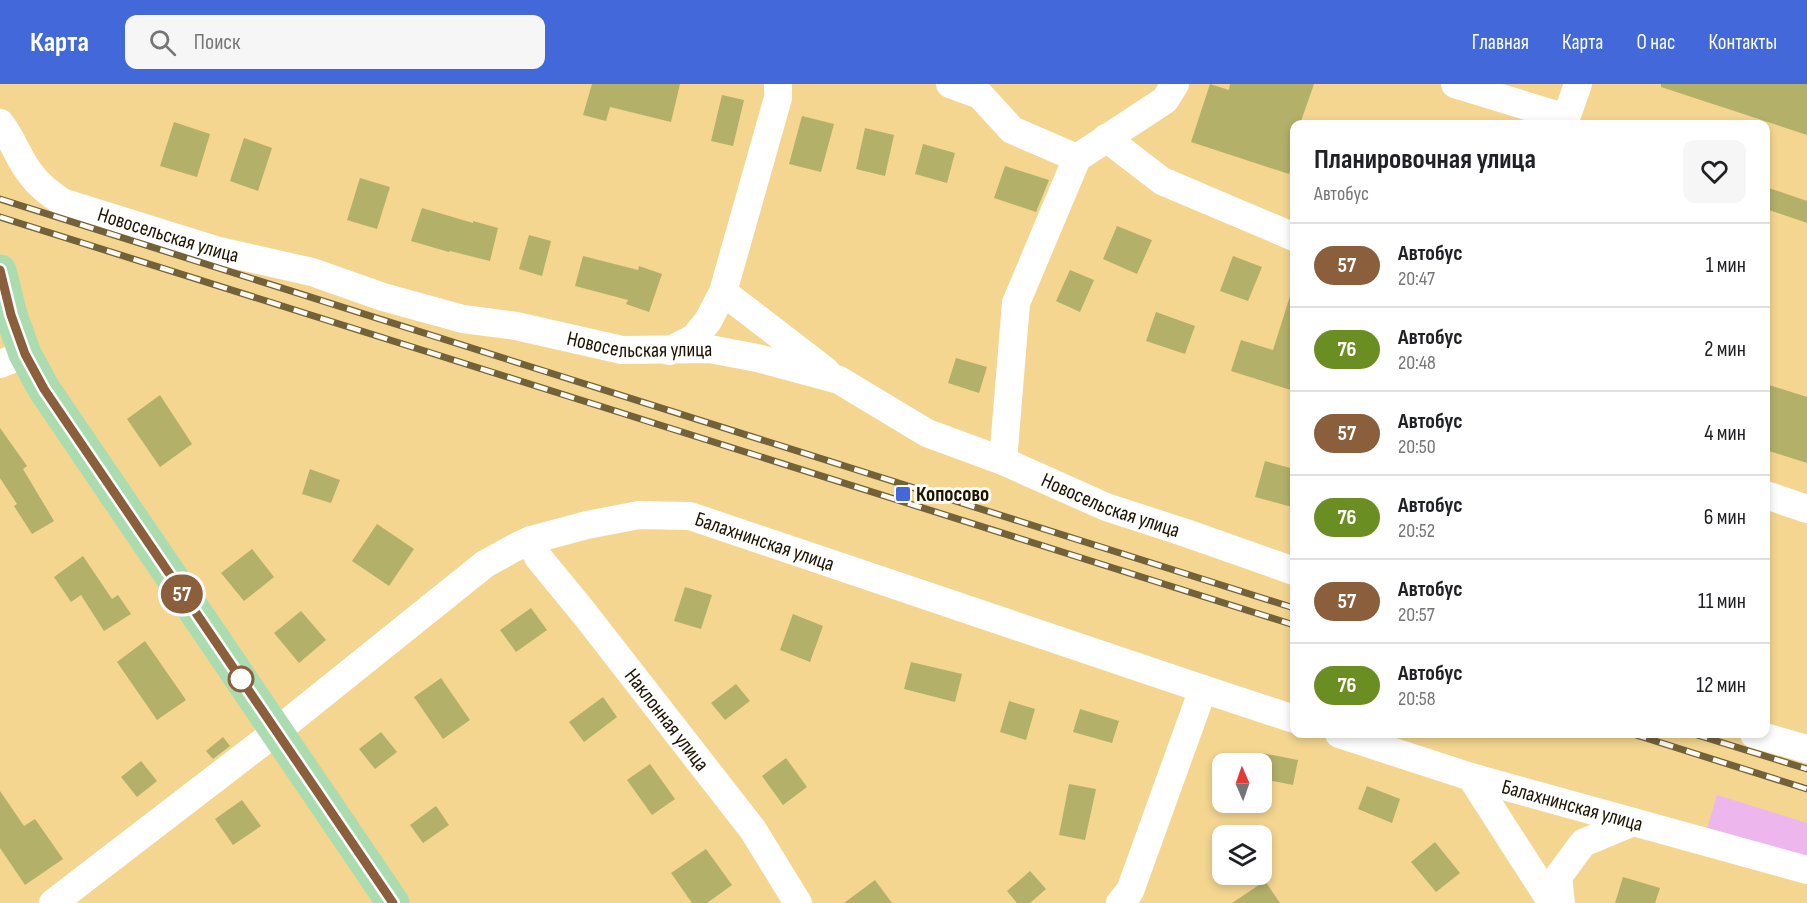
<!DOCTYPE html>
<html lang="ru">
<head>
<meta charset="utf-8">
<style>
	:root { --surface:#fff; --page:#f6f6f6; --text:#202124; --muted:#757577; --line:#e0e0e0; --accent:#4268da }
	body { margin:0; font-family:"Sofia Sans Condensed",sans-serif; background:var(--page); color:var(--text); height:100vh; display:flex; flex-direction:column; font-size:22px; white-space:nowrap }
	* { box-sizing:border-box; margin:0 }
	p { font-size:20px; color:var(--muted) }
	.icon { flex:none; width:33px; height:33px; fill:none; stroke:currentColor; stroke-width:2; stroke-linecap:round; stroke-linejoin:round }
	.map { position:relative; flex:1; overflow:hidden }
	.panel { position:absolute; left:1290px; top:36px; width:480px; height:618px; display:flex; flex-direction:column; background:var(--surface); border-radius:12px; box-shadow:0 3px 9px #0003 }
	.panel>* { flex:none }
	.badge { padding:0 12px; border-radius:20px; font-size:21px; line-height:39px }
	.needle { width:39px; rotate:358deg }
	.fabs { position:absolute; left:1212px; top:669px; display:grid; gap:12px }
	.fabs a { display:grid; place-items:center; width:60px; height:60px; border-radius:12px; background:var(--surface); box-shadow:0 3px 9px #0003; font-size:30px }
	.map>.badge { position:absolute; translate:-50% -50%; box-shadow:0 0 0 3px #fff }
	.round { display:grid; place-items:center; flex:none; width:63px; height:63px; border-radius:12px; background:var(--page) }
	.overview { display:flex; align-items:center; justify-content:space-between; height:102px; padding:0 24px }
	h1 { font-size:28px; font-weight:700; line-height:45px }
	ul { padding:0; list-style:none }
	li { display:flex; align-items:center; gap:18px; height:84px; padding:0 24px; border-top:2px solid var(--line) }
	li div { flex:1 }
	li b { display:block; font-size:22px }
	li em { font-style:normal }
	li .badge { min-width:66px; font-weight:700; text-align:center }
	header { display:flex; align-items:center; gap:36px; box-sizing:border-box; height:84px; padding:0 30px; background:var(--accent); color:#fff }
	header strong { font-size:28px }
	nav { display:flex; gap:33px; margin-inline-start:auto; font-size:21px }
	.search { width:420px; height:54px; background:var(--page); display:flex; align-items:center; gap:15px; box-sizing:border-box; padding:0 21px; border-radius:12px; color:var(--muted); font-size:22px }
	.map>svg:first-child { display:block }
	.green { fill:#edb7ed }
	.building { fill:#b3b069 }
	.lines { fill:none; stroke-linecap:round; stroke-linejoin:round }
	.minor { stroke:#fff; stroke-width:28 }
	.major { stroke:#abdcb0; stroke-width:33 }
	.rail-casing { stroke:#73613a; stroke-width:7 }
	.rail { stroke:#fdfaf3; stroke-width:4.5; stroke-dasharray:14; stroke-linecap:butt }
	.line-casing { stroke:#fff; stroke-width:14 }
	.line { stroke:#8b5e3c; stroke-width:9 }
	.poi-dot { fill:#4268da; stroke:#fdfaf3; stroke-width:2 }
	.stop-dot { fill:#fff; stroke:#8b5e3c; stroke-width:3 }
	.labels { text-anchor:middle; stroke-width:6; stroke-linejoin:round; paint-order:stroke }
	.street-label { font-size:21px; fill:#1e1300; stroke:#fdfaf3 }
	.poi-label { font-size:21px; font-weight:bold; fill:#1e1300; stroke:#fdfaf3; text-anchor:start }
</style>
</head>
<body>
<header>
<strong>Карта</strong>
<div class="search"><svg class="icon" aria-label="search" viewBox="0 0 24 24"><circle cx="10" cy="10" r="6"/><path d="M15 15l6 6"/></svg>Поиск</div>
<nav><a>Главная</a><a>Карта</a><a>О нас</a><a>Контакты</a></nav>
</header>
<div class="map">
<svg width="1807" height="819" viewBox="0 0 1807 819">
	<rect width="100%" height="100%" fill="#f4d691"/>
	<path class="green" d="M1717 711 1807 739V777L1706 748Z"/>
	<path class="building" d="M592 0H680L671 38 610 23 606 37 583 31Z
		M1210 0 1229 6 1230 0H1314L1300 40H1294V75L1289 90 1191 58Z
		M1661 0H1807V51L1661 3Z
		M722 11 744 16 733 62 711 57Z
		M802 32 834 40 821 88 789 80Z
		M174 38 210 50 197 93 160 82Z
		M865 44 894 51 885 92 856 85Z
		M244 54 272 64 258 107 230 97Z
		M923 60 955 69 947 99 915 90Z
		M1005 82 1049 96 1036 128 994 114Z
		M360 94 390 103 377 145 347 136Z
		M1766 103 1807 117V139L1766 125Z
		M422 124 473 139V137L498 144 490 177 450 167 449 168 411 157Z
		M1117 142 1152 156 1137 190 1103 175Z
		M529 151 551 157 542 192 519 185Z
		M583 172 638 186 639 182 662 190 649 228 626 220 628 216 575 202Z
		M1233 172 1262 183 1248 217 1220 207Z
		M1070 186 1094 196 1080 228 1056 217Z
		M1291 209 1294 210V307L1231 287 1241 256 1273 266Z
		M1156 228 1195 242 1185 270 1146 257Z
		M956 274 987 283 979 309 948 299Z
		M1766 300 1807 313V379L1766 366Z
		M160 311 192 360 160 383 127 335Z
		M0 344 27 382 23 385 54 437 32 450 14 422 17 420 0 394Z
		M1265 377 1294 385V414L1292 423 1255 413Z
		M310 385 340 396 331 419 302 410Z
		M377 440 414 465 389 502 352 477Z
		M252 465 274 493 244 517 221 489Z
		M83 472 112 515 118 511 131 530 104 547 81 511 71 518 54 493Z
		M685 503 712 511 701 545 674 537Z
		M531 524 547 546 516 568 500 546Z
		M301 527 326 556 299 579 274 549Z
		M793 530 823 542 810 578 780 566Z
		M145 557 186 616 157 636 117 578Z
		M911 578 962 590 955 618 904 605Z
		M441 594 470 636 443 655 414 613Z
		M736 600 750 617 725 636 711 619Z
		M603 613 617 633 584 658 569 638Z
		M1009 617 1035 625 1026 656 1000 648Z
		M1080 625 1119 637 1112 659 1073 648Z
		M381 648 397 668 375 685 359 665Z
		M223 653 230 662 213 675 206 667Z
		M1262 669 1298 676 1293 701 1262 695Z
		M786 674 807 703 783 721 762 692Z
		M141 677 157 697 137 713 121 693Z
		M650 680 675 715 652 731 627 696Z
		M1069 700 1096 705 1085 756 1059 751Z
		M1367 702 1400 715 1392 739 1358 725Z
		M0 707 24 742 35 735 63 775 25 801 0 764Z
		M242 716 261 742 233 761 215 735Z
		M436 722 449 741 423 759 410 741Z
		M1435 758 1460 789 1436 808 1411 778Z
		M706 765 732 801 707 819H692L671 789Z
		M1030 787 1046 805 1030 819H1017L1007 807Z
		M1623 793 1660 804 1655 819H1615Z
		M875 796 892 819H844Z
		M1265 797 1280 819H1232Z"/>
	<g class="lines">
		<g class="minor">
			<path d="M950 0 980 11 1012 46 1077 74"/>
			<path d="M1455 0 1566 34"/>
			<path id="s1" d="M0 39C13 55 18 74 30 89 39 102 50 109 62 118L219 167 312 188 383 213 463 235 516 242 622 266 710 265 757 274 839 296 927 349 1003 377 1106 423 1186 449 1294 487"/>
			<path d="M1564 40 1578 0"/>
			<path d="M1106 54 1162 97 1294 153"/>
			<path d="M723 208 826 287"/>
			<path d="M669 267 694 254 708 237 723 208 778 14V0"/>
			<path d="M0 280 25 270"/>
			<path d="M1003 377 1016 219 1077 74 1165 16 1175 0"/>
			<path d="M1766 411 1807 425"/>
			<path id="s2" d="M531 456 538 473 584 529 753 746 798 819"/>
			<path id="s3" d="M1339 650 1471 693 1807 786"/>
			<path d="M1754 650 1807 665"/>
			<path d="M1471 693 1552 819"/>
			<path id="s4" d="M53 819 277 647 485 480 514 464 531 456 587 441 639 431 690 432 1203 605 1294 635"/>
			<path d="M1120 819 1130 807 1203 605"/>
			<path d="M1561 819 1558 793 1583 759 1633 738"/>
		</g>
		<path class="major" d="M0 187 11 231 25 270 44 305 393 819"/>
		<defs>
			<path id="rail" d="M0 115 1294 524
				M0 133 1294 541
				M1633 650 1807 705
				M1694 650 1807 685"/>
		</defs>
		<use href="#rail" class="rail-casing"/>
		<use href="#rail" class="rail"/>
	</g>
	<g class="lines">
		<defs>
			<path id="line" d="M0 186 11 231 25 270 44 305 393 819"/>
		</defs>
		<use href="#line" class="line-casing"/>
		<use href="#line" class="line"/>
	</g>
	<rect class="poi-dot" x="895" y="402" width="16" height="16" rx="3"/>
	<circle class="stop-dot" cx="241" cy="595" r="12"/>
	<g class="labels">
		<g class="street-label">
			<text dy="7" stroke="none"><textPath href="#s1" startOffset="213">Новосельская улица</textPath></text>
			<text dy="7" stroke="none"><textPath href="#s1" startOffset="699">Новосельская улица</textPath></text>
			<text dy="7" stroke="none"><textPath href="#s1" startOffset="1203">Новосельская улица</textPath></text>
			<text dy="7" stroke="none"><textPath href="#s4" startOffset="842">Балахнинская улица</textPath></text>
			<text dy="7" stroke="none"><textPath href="#s2" startOffset="226">Наклонная улица</textPath></text>
			<text dy="7" stroke="none"><textPath href="#s3" startOffset="244">Балахнинская улица</textPath></text>
		</g>
		<g class="poi-label">
			<text x="916" y="417">Копосово</text>
		</g>
	</g>
</svg>
<div class="fabs">
<a><svg class="needle" viewBox="-14 -14 28 28"><path d="M0-13l5 13h-10z" fill="#e53935"/><path d="M0 13l5-13h-10z" fill="#757577"/></svg></a>
<a><svg class="icon" aria-label="layers" viewBox="0 0 24 24"><path d="M12 4l9 5-9 5-9-5zM3 14l9 5 9-5"/></svg></a>
</div>
<b class="badge" style="left:182px;top:510px;background:#8b5e3c;color:#fff">57</b>
<section class="panel">
<div class="overview"><div><h1>Планировочная улица</h1><p>Автобус</p></div><a class="round"><svg class="icon" aria-label="heart" viewBox="0 0 24 24"><path d="M12 20l-8-8c-3-5 5-10 8-4 3-6 11-1 8 4z"/></svg></a></div>
<ul>
<li><span class="badge" style="background:#8b5e3c;color:#fff">57</span><div><b>Автобус</b><p>20:47</p></div><em>1 мин</em></li>
<li><span class="badge" style="background:#6b8e23;color:#fff">76</span><div><b>Автобус</b><p>20:48</p></div><em>2 мин</em></li>
<li><span class="badge" style="background:#8b5e3c;color:#fff">57</span><div><b>Автобус</b><p>20:50</p></div><em>4 мин</em></li>
<li><span class="badge" style="background:#6b8e23;color:#fff">76</span><div><b>Автобус</b><p>20:52</p></div><em>6 мин</em></li>
<li><span class="badge" style="background:#8b5e3c;color:#fff">57</span><div><b>Автобус</b><p>20:57</p></div><em>11 мин</em></li>
<li><span class="badge" style="background:#6b8e23;color:#fff">76</span><div><b>Автобус</b><p>20:58</p></div><em>12 мин</em></li>
</ul>
</section>
</div>
</body>
</html>
